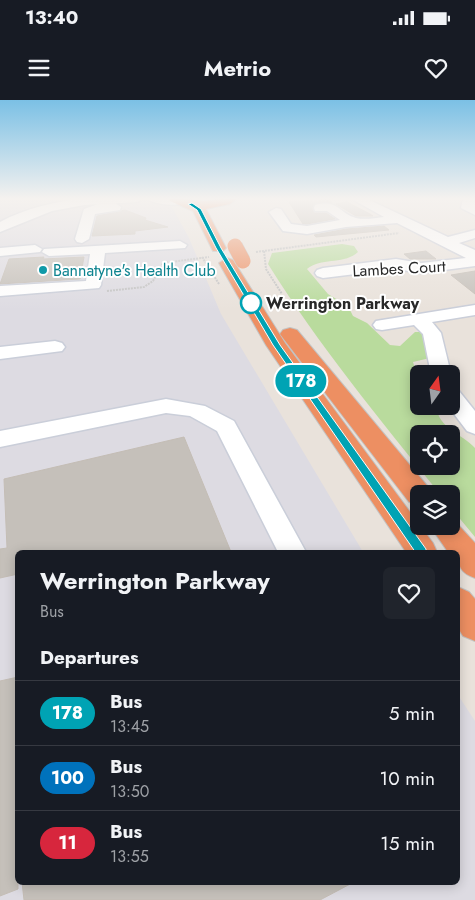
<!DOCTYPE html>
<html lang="en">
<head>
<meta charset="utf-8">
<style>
	:root { --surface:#171b24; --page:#20242c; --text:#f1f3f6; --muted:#9ea1a6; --line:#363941 }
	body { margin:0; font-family:Jost,sans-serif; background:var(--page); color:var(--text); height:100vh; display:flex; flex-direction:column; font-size:19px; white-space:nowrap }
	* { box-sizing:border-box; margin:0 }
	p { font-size:16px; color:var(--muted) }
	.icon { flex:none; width:28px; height:28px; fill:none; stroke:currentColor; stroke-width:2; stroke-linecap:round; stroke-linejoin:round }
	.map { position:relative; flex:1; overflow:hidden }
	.drawer { position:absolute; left:15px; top:450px; width:445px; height:335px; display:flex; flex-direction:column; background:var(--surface); border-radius:8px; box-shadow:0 2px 12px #0003 }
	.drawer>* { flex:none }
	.badge { padding:0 10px; border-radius:16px; font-size:18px; line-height:32px }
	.needle { width:32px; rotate:14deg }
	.controls { position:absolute; left:410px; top:265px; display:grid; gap:10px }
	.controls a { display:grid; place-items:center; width:50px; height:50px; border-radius:8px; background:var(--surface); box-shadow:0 2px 12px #0003; font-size:25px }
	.map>.badge { position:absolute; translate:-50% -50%; box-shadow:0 0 0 2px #fff }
	h2 { padding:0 25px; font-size:19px; line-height:45px }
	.round { display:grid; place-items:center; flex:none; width:52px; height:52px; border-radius:8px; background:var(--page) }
	.summary { display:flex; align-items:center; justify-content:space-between; height:85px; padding:0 25px }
	h1 { font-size:24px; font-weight:700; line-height:38px }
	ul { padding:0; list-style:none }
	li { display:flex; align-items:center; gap:15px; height:65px; padding:0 25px; border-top:1px solid var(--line) }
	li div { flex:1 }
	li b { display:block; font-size:19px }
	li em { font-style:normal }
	li .badge { min-width:55px; font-weight:700; text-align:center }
	.status { display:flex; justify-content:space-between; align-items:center; height:35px; padding:0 25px; background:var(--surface); direction:ltr }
	.status svg { height:14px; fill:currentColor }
	header { display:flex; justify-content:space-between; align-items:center; height:65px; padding:0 25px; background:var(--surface); font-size:22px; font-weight:700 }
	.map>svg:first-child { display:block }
	.industrial { fill:#dddbe2 }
	.green { fill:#b9db9d; fill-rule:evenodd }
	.building { fill:#c5c0ba; stroke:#c4bdb5 }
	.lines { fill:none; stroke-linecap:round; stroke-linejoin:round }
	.minor-casing { stroke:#caced9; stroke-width:3 }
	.highway-casing { stroke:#c3c3c3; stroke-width:2 }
	.path { stroke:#c3c3c3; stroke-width:2; stroke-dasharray:2 1; stroke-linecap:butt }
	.minor { fill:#fff; fill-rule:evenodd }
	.highway { fill:#ed8f62; fill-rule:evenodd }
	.highway-bridge-casing { stroke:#c3c3c3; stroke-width:16; stroke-linecap:butt }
	.highway-bridge { stroke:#ed8f62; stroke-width:15 }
	.line { fill:#00a3b4; stroke:#fff }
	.culture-dot { fill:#0f9aa8; stroke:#fff; stroke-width:2 }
	.stop-dot { fill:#fff; stroke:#00a3b4; stroke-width:2.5 }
	.labels { text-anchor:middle; stroke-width:4; stroke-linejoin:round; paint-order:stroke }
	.far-street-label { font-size:16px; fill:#282828; stroke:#fff }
	.far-culture-label { font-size:16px; fill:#0d838f; stroke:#fff; text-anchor:start }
	.far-stop-label { font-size:16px; font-weight:bold; fill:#282828; stroke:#fff; text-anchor:start }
</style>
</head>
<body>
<div class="status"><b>13:40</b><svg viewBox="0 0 49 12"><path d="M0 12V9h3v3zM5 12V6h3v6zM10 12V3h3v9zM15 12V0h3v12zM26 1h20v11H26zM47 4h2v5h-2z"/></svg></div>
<header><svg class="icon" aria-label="menu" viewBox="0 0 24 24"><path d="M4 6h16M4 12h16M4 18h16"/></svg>Metrio<svg class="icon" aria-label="heart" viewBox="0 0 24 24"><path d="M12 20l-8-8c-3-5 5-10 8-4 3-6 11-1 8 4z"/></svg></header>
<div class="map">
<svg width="475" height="800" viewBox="0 0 475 800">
	<rect width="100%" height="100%" fill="#e9e2db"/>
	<path class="industrial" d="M0 98H167L189 138 221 214 363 452H18V782H458V595L475 621V800H0Z"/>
	<path class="green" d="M342 144 354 146 358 152C344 165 322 157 307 169L328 194 348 206 353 216 367 223 390 245 400 246 415 232H422L430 258 413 262 419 282V306H436C439 329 461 333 475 348V437L451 408V394H440C381 321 317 243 268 164L272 153ZM419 334H451V366H419Z"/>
	<path class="building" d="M329 99 332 103H315L312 109 314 113H326L335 119 307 124H303L289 102Z
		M347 102 370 114 373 116H356L336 104Z
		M125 110 146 118 145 120 168 127 135 131V134L92 136 97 116Z
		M384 126 389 130 316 137 314 135 346 129Z
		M426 151 436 159H410L404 154Z
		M44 157 43 159 84 157 80 179 0 184 9 159Z
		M475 171V194L451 175Z
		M184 337 231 452H18V474L0 478V449L7 448 4 379Z
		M18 577V789L0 796V581Z
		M22 782H354L320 800H24Z"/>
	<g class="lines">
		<defs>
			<path id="minor" d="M84 98H143L137 102 84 105 52 111 0 132V122C26 108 54 102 84 98Z
				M146 98H180L185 101C179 108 152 104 146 98Z
				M350 98H365L448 137 475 130V138L459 143 475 150V166L421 173 396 169 323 178 317 176 315 173 317 170 323 168 396 159 421 163 466 158 397 123 346 127 307 134 283 131 269 112 276 108 281 109 291 124 307 126 340 120 327 111H315L314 108 315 105C339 99 338 113 356 118 364 120 376 118 384 117Z
				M463 98H475V115L461 108Z
				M115 103 121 107 120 110 95 114 89 139 82 143 77 142 75 139 84 109 98 104Z
				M180 141 187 145 185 148 105 153 101 185 99 188 0 196V186L86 181 90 154 49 156 42 152 44 149Z
				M35 145 42 149 40 152 0 156V148Z
				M475 205V215L432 222 441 233 451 274H431L423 234 414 225 382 230 376 229 373 225 376 221 382 220Z
				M55 241 62 243 65 247 62 251 0 259V247Z
				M451 289 459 291 475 311V334L467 331 448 306H451Z
				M166 299 205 306 234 321 306 452H278L217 331 190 316 166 313 0 347V331Z"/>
			<path id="highway" d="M169 98 203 101 238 98 230 104 206 109 226 148 223 151H213L193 111 170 101Z
				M227 158 233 160 285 243 433 443 437 452H406L266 245 219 163Z
				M290 228 297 230 429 388 432 394H419V405L409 402 283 238 280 234 283 230Z
				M451 417 475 443V478C461 473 458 467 458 452H448L430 426H451Z
				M458 487 469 492 475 499V541L463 536 458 528Z"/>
		</defs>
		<use href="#minor" class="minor-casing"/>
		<use href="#highway" class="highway-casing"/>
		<path class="path" d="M264 151 266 169 282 194
			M256 152 399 133
			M202 157 219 184
			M107 191 144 187 153 181 163 163 209 157"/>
		<use href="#minor" class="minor"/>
		<use href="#highway" class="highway"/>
		<defs>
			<path id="highway-bridge" d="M235 146 243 161"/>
		</defs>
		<use href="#highway-bridge" class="highway-bridge-casing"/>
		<use href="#highway-bridge" class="highway-bridge"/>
	</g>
	<linearGradient id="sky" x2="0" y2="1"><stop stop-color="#7bc0e5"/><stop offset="0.47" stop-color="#f5f2ef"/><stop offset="1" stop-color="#f5f2ef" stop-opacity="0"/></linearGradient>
	<rect width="475" height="210" fill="url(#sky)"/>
	<path class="line" d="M192 103 201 109 221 148 280 245 426 449V456H418L273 245 216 148 197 110 188 104Z"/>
	<circle class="culture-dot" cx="43" cy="170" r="5"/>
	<circle class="stop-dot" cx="251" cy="203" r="10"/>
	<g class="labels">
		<g class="far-street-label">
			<text transform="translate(399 168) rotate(-3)" y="6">Lambes Court</text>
		</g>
		<g class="far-culture-label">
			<text x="53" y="176">Bannatyne's Health Club</text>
		</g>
		<g class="far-stop-label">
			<text x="266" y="209">Werrington Parkway</text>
		</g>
	</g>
</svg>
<div class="controls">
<a><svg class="needle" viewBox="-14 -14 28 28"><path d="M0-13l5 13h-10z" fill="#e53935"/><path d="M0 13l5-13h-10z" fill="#9ea1a6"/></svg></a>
<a><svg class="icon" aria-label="locate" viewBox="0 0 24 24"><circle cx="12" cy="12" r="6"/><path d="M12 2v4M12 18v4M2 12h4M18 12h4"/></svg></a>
<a><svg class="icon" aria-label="layers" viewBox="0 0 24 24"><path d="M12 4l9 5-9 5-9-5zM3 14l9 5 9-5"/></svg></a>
</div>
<b class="badge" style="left:301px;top:281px;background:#00a3b4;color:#fff">178</b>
<section class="drawer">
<div class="summary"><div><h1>Werrington Parkway</h1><p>Bus</p></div><a class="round"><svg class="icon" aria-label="heart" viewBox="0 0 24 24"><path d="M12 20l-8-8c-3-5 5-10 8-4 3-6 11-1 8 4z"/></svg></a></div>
<h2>Departures</h2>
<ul>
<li><span class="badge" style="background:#00a3b4;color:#fff">178</span><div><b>Bus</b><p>13:45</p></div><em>5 min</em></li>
<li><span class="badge" style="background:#0072bc;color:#fff">100</span><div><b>Bus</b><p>13:50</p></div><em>10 min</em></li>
<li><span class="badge" style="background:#d7263d;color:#fff">11</span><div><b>Bus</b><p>13:55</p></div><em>15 min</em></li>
</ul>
</section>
</div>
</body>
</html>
